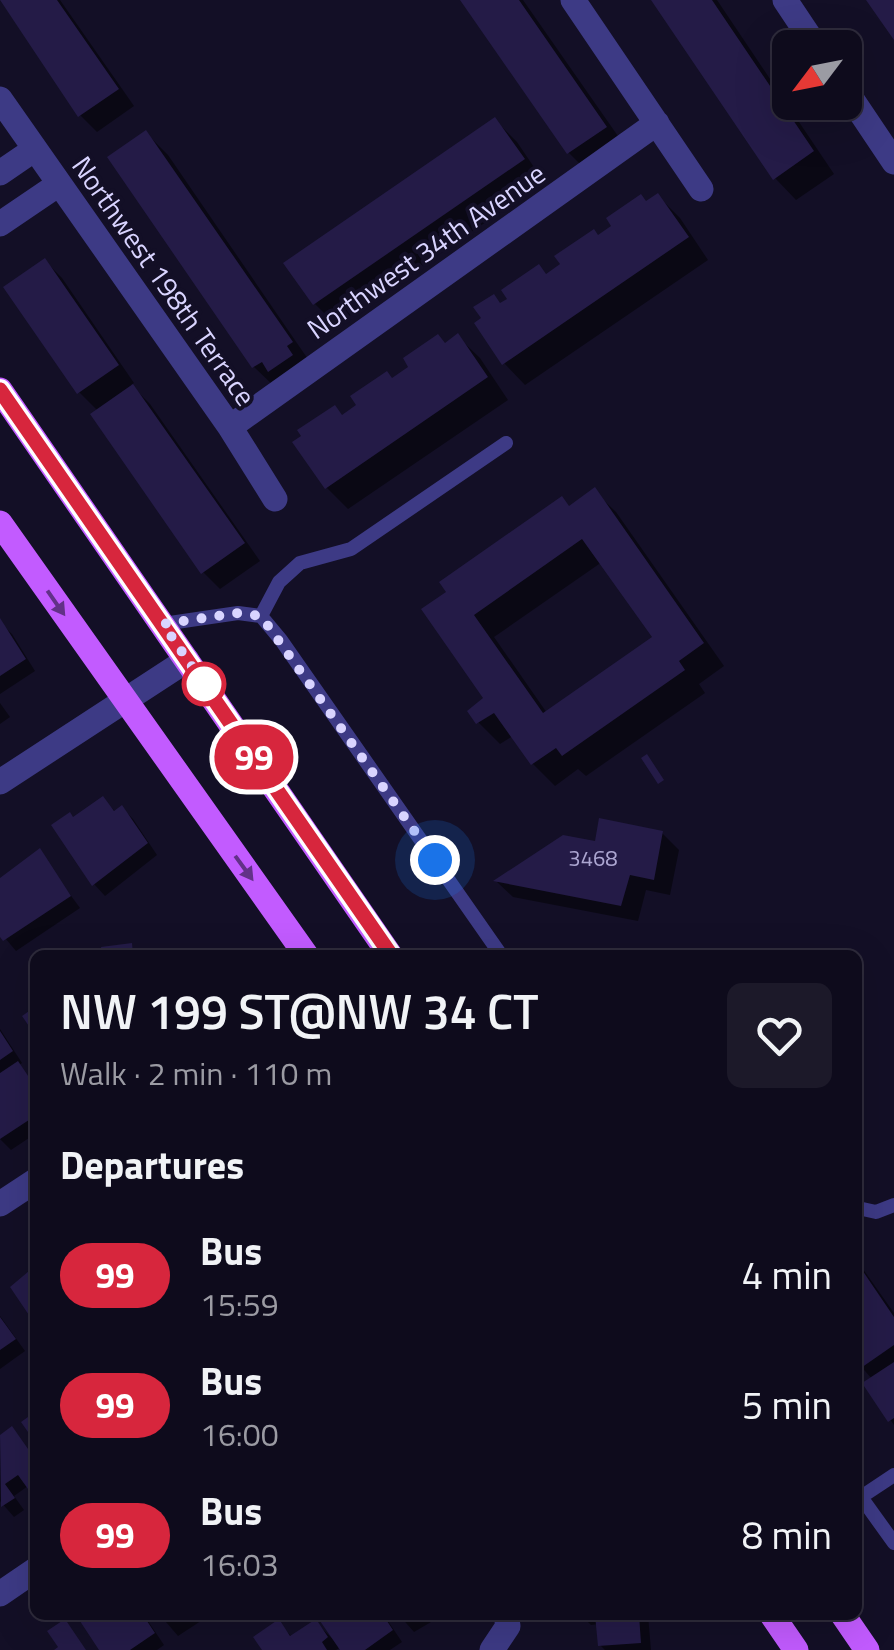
<!DOCTYPE html>
<html lang="en">
<head>
<meta charset="utf-8">
<style>
	:root { --surface:#0e0b1c; --page:#1c1929; --text:#f1f3f6; --muted:#9b9ba3; --line:#2e2b3b }
	body { margin:0; font-family:"Titillium Web",sans-serif; background:var(--page); color:var(--text); height:100vh; display:flex; flex-direction:column; font-size:38px; white-space:nowrap }
	* { box-sizing:border-box; margin:0 }
	p { font-size:32px; color:var(--muted) }
	.icon { flex:none; width:55px; height:55px; fill:none; stroke:currentColor; stroke-width:2; stroke-linecap:round; stroke-linejoin:round }
	.map { position:relative; flex:1; overflow:hidden }
	.details { position:absolute; left:30px; top:950px; width:832px; height:670px; display:flex; flex-direction:column; background:var(--surface); border-radius:15px; box-shadow:0 10px 40px #0002,0 0 0 2px var(--line) }
	.details>* { flex:none }
	.badge { padding:0 20px; border-radius:32px; font-size:35px; line-height:65px }
	.needle { width:65px; rotate:238deg }
	.buttons { position:absolute; left:772px; top:30px; display:grid; gap:20px }
	.buttons a { display:grid; place-items:center; width:90px; height:90px; border-radius:15px; background:var(--surface); box-shadow:0 10px 40px #0002,0 0 0 2px var(--line); font-size:50px }
	.you { position:absolute; width:50px; height:50px; margin:-25px; border:8px solid #fff; border-radius:50%; background:#1a73e8; box-shadow:0 0 0 15px #1a73e833 }
	.map>.badge { position:absolute; translate:-50% -50%; box-shadow:0 0 0 5px #fff }
	h2 { padding:0 30px; font-size:38px; line-height:90px }
	.round { display:grid; place-items:center; flex:none; width:105px; height:105px; border-radius:15px; background:var(--page) }
	.overview { display:flex; align-items:center; justify-content:space-between; height:170px; padding:0 30px }
	h1 { font-size:48px; font-weight:600; line-height:75px }
	ul { padding:0; list-style:none }
	li { display:flex; align-items:center; gap:30px; height:130px; padding:0 30px }
	li div { flex:1 }
	li b { display:block; font-size:38px }
	li em { font-style:normal }
	li .badge { min-width:110px; font-weight:700; text-align:center }
	.map>svg:first-child { display:block }
	.shadow { fill:#0007; fill-rule:evenodd }
	.building { fill:#241b47; fill-rule:evenodd }
	.lines { fill:none; stroke-linecap:round; stroke-linejoin:round }
	.service { stroke:#3d3a85; stroke-width:14 }
	.minor { stroke:#3d3a85; stroke-width:25 }
	.primary { stroke:#c25bff; stroke-width:25 }
	.oneway { fill:#623188 }
	.line-casing { stroke:#fff; stroke-width:22 }
	.line { stroke:#d7263d; stroke-width:15 }
	.walk { stroke:#d9d4ff; stroke-width:10; stroke-dasharray:0 18 }
	.stop-dot { fill:#fff; stroke:#d7263d; stroke-width:5 }
	.labels { text-anchor:middle; stroke-width:8; stroke-linejoin:round; paint-order:stroke }
	.number-label { font-size:22px; fill:#aca6d1 }
	.street-label { font-size:28px; fill:#d9d4ff; stroke:#130f26 }
</style>
</head>
<body>
<div class="map">
<svg width="894" height="1650" viewBox="0 0 894 1650">
	<rect width="100%" height="100%" fill="#130f26"/>
	<path class="shadow" d="M0 0H60L134 106 97 132 80 115Z
		M463 0H523L627 149 590 174 569 153Z
		M654 0H717L834 174 796 200 775 178Z
		M495 120 517 142 544 182 336 325 315 304Z
		M146 133 168 155 312 365 276 388 254 367 110 158Z
		M658 196 680 218 708 260 525 385 504 363 502 305Z
		M45 261 62 278 134 383 131 385 150 404 260 561 220 589 203 572 98 411 79 392Z
		M458 337 480 358 508 400 348 509 327 488 343 416Z
		M594 491 616 512 724 666 699 684 705 693 586 776 578 769 555 786 533 764 513 736 500 744 478 722 487 699 425 610ZM602 562 655 638 547 713 494 637Z
		M0 623 12 634 35 671 0 694Z
		M0 703 10 717 0 724Z
		M103 800 116 812 122 808 133 819 157 855 105 896 94 884 74 819Z
		M662 833 679 850 670 895 646 890 638 921 513 897 497 882 597 844Z
		M39 852 80 908 16 951 0 932V880Z
		M0 1029 22 1063 19 1065 35 1084V1134L11 1150 0 1139Z
		M858 1262 894 1313V1425L865 1384 872 1379 858 1363Z
		M0 1316 25 1351 0 1369Z
		M11 1430 35 1458V1493L28 1486 14 1496 24 1510 14 1517 0 1501V1438Z
		M79 1615H96L101 1620 108 1615H144L164 1645 157 1650H102Z
		M160 1615H210L178 1636Z
		M333 1615H384L402 1642 390 1650H343L341 1647 336 1650H265L279 1623 292 1637 315 1622 333 1639Z
		M399 1615H443L414 1632Z
		M581 1615H648L651 1650H605L600 1645 599 1624 591 1625Z"/>
	<path class="building" d="M0 0H57L119 89 78 117Z
		M460 0H519L607 127 567 154Z
		M651 0H712L814 151 773 180Z
		M866 0H894V40Z
		M495 117 525 159 313 305 283 263Z
		M146 130 293 342 287 346 293 355 268 372 262 362 252 368 107 157Z
		M658 193 689 237 502 365 474 323 481 318 473 307 494 294 500 303 507 299 501 290 539 264 546 274 560 264 554 256 594 229 598 235 611 226 606 218 641 194 646 201Z
		M45 258 119 365 77 394 3 287Z
		M458 333 488 377 325 489 292 442 301 436 297 430 335 405 342 415 356 405 350 396 387 371 392 378 408 367 403 358 438 334 445 343Z
		M133 384 245 543 201 574 90 414Z
		M595 487 704 643 679 661 685 670 562 756 556 748 531 765 494 713 476 724 467 711 483 698 421 609 446 592 439 582 562 496 569 506ZM582 539 652 637 543 713 474 615Z
		M0 618 26 659 0 676Z
		M647 754 664 780 658 784 641 758Z
		M103 796 114 811 122 805 148 843 92 886 51 825 70 812 73 817Z
		M599 818 663 831 654 880 630 875 621 906 493 881 563 835 595 841Z
		M40 848 71 896 3 941 0 937V878Z
		M132 943 133 955H102L101 947Z
		M35 1007V1035L22 1016Z
		M0 1031 13 1051 0 1060Z
		M18 1061 35 1086V1116L0 1139V1073Z
		M858 1264 894 1317V1345L858 1370Z
		M35 1266V1324L10 1287Z
		M0 1317 16 1339 0 1350Z
		M894 1362V1418L888 1422 862 1383Z
		M35 1412V1442L21 1422Z
		M12 1426 35 1459V1485L28 1489 18 1475 5 1484 15 1498 1 1507 0 1435Z
		M76 1615H96L99 1619 104 1615H143L155 1633 130 1650H99Z
		M329 1615H383L393 1630 365 1650H340L320 1621Z
		M595 1615H639L641 1643 598 1646Z
		M65 1619 86 1650H54L58 1647 47 1631Z
		M279 1619 290 1636 316 1619 328 1637 322 1642 327 1650H262L253 1637Z"/>
	<g class="lines">
		<path class="service" d="M261 616 279 582 300 563 351 549 506 443
			M163 624 238 613 261 616 281 640 501 955
			M858 1208 876 1212 894 1205
			M859 1493 861 1497 894 1475
			M861 1497 894 1543"/>
		<path class="minor" d="M573 0 701 189
			M785 0 817 48
			M845 89 894 162
			M0 99 230 427 275 499
			M0 173 35 149
			M0 224 59 184
			M230 427 657 123
			M0 782 187 660
			M0 1204 35 1181
			M0 1594 35 1570
			M492 1650 508 1626 506 1615"/>
		<path class="primary" d="M0 390 390 955
			M0 523 306 955
			M772 1615 796 1650
			M843 1615 867 1650"/>
	</g>
	<defs><path id="oneway-solid" d="M-6-.8H1V-3.2L6.5 0L1 3.2V.8H-6Z" transform="scale(2.5)"/></defs>
	<g class="oneway">
		<use href="#oneway-solid" transform="translate(56 603) rotate(55)"/>
		<use href="#oneway-solid" transform="translate(244 868) rotate(54)"/>
	</g>
	<g class="lines">
		<defs>
			<path id="line" d="M0 390 391 955"/>
		</defs>
		<use href="#line" class="line-casing"/>
		<use href="#line" class="line"/>
		<path class="walk" d="M204 684 208 690 163 624 238 613 261 616 435 860"/>
	</g>
	<circle class="stop-dot" cx="204" cy="684" r="20"/>
	<g class="labels">
		<g class="number-label">
			<text x="593" y="866">3468</text>
		</g>
		<g class="street-label">
			<text transform="translate(426 251) rotate(-35)" y="10">Northwest 34th Avenue</text>
			<text transform="translate(164 281) rotate(55)" y="10">Northwest 198th Terrace</text>
		</g>
	</g>
</svg>
<div class="buttons">
<a><svg class="needle" viewBox="-14 -14 28 28"><path d="M0-13l5 13h-10z" fill="#e53935"/><path d="M0 13l5-13h-10z" fill="#9b9ba3"/></svg></a>
</div>
<div class="you" style="left:435px;top:860px"></div>
<b class="badge" style="left:254px;top:757px;background:#d7263d;color:#fff">99</b>
<section class="details">
<div class="overview"><div><h1>NW 199 ST@NW 34 CT</h1><p>Walk · 2 min · 110 m</p></div><a class="round"><svg class="icon" aria-label="heart" viewBox="0 0 24 24"><path d="M12 20l-8-8c-3-5 5-10 8-4 3-6 11-1 8 4z"/></svg></a></div>
<h2>Departures</h2>
<ul>
<li><span class="badge" style="background:#d7263d;color:#fff">99</span><div><b>Bus</b><p>15:59</p></div><em>4 min</em></li>
<li><span class="badge" style="background:#d7263d;color:#fff">99</span><div><b>Bus</b><p>16:00</p></div><em>5 min</em></li>
<li><span class="badge" style="background:#d7263d;color:#fff">99</span><div><b>Bus</b><p>16:03</p></div><em>8 min</em></li>
</ul>
</section>
</div>
</body>
</html>
